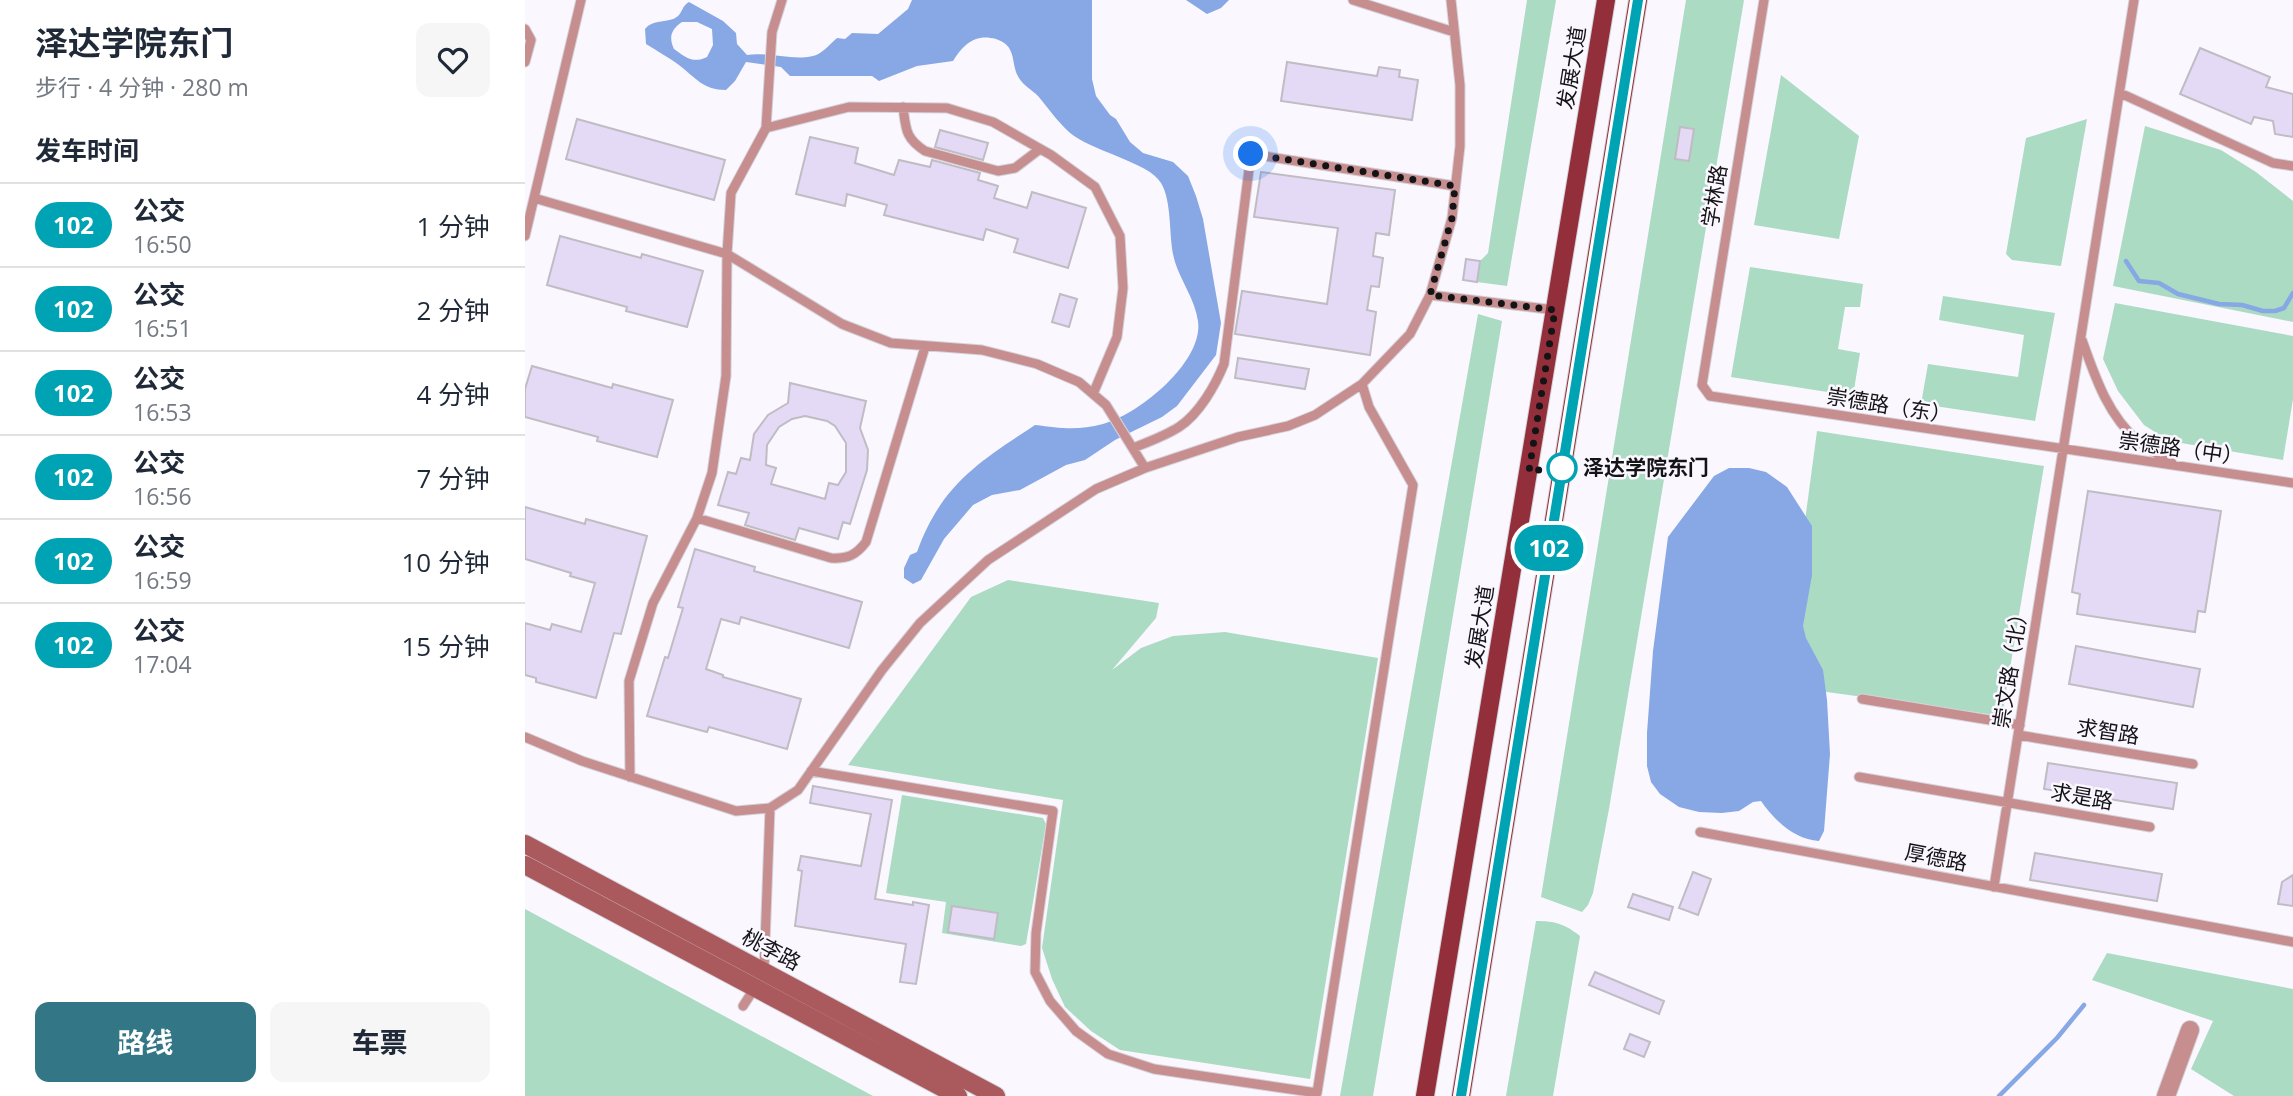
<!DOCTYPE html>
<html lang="zh">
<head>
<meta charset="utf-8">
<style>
	:root { --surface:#fff; --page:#f6f6f7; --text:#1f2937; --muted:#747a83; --line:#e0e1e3; --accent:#337787 }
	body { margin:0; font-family:"Open Sans","Noto Sans SC",sans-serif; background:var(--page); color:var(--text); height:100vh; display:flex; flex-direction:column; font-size:26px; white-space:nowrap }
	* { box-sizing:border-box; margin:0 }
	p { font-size:23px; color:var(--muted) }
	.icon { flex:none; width:38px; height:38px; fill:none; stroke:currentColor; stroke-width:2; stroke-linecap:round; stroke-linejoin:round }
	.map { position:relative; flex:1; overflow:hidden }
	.sheet { display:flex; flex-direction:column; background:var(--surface); width:525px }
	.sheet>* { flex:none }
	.badge { padding:0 14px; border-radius:23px; font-size:24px; line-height:46px }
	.you { position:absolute; width:35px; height:35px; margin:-18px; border:5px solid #fff; border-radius:50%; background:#1a73e8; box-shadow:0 0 0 10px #1a73e833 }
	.map>.badge { position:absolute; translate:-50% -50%; box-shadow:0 0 0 4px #fff }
	h2 { padding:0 35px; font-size:26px; line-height:63px }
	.round { display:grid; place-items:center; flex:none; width:74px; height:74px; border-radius:14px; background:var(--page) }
	.headline { display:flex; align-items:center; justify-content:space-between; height:119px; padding:0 35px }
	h1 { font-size:33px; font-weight:700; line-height:52px }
	.action { display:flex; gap:14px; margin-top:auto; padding:14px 35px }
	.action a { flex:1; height:80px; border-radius:14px; background:var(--accent); color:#fff; font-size:28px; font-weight:700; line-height:80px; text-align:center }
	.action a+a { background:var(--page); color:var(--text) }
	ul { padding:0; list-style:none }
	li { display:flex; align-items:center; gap:21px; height:84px; padding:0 35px; border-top:2px solid var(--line) }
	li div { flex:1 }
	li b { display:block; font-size:26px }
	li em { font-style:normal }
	li .badge { min-width:77px; font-weight:700; text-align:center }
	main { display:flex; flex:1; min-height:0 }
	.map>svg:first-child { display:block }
	.green { fill:#abdbc3 }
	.water { fill:#87a7e5; fill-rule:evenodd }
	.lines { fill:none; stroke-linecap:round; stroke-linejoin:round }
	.stream { stroke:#87a7e5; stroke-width:4.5 }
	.building { fill:#e5daf5; stroke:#bfbcc3; stroke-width:2; fill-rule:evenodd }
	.service-casing { stroke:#d5d3da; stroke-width:11 }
	.minor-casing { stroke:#d5d3da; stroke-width:20 }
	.secondary-casing { stroke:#d5d3da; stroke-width:20 }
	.primary-casing { stroke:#d5d3da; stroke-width:20 }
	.service { stroke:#c78e8f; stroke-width:9 }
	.minor { stroke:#c78e8f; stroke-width:18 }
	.secondary { stroke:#aa595d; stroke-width:18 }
	.primary { stroke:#922f3b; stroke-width:18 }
	.line-casing { stroke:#fff; stroke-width:16 }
	.line { stroke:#00a3b4; stroke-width:10 }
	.walk { stroke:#141316; stroke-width:7; stroke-dasharray:0 12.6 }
	.stop-dot { fill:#fff; stroke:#00a3b4; stroke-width:3.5 }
	.labels { text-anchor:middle; stroke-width:5; stroke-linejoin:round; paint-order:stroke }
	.street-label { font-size:21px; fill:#141316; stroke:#faf7ff }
	.stop-label { font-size:21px; font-weight:bold; fill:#141316; stroke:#faf7ff; text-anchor:start }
</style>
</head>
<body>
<main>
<section class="sheet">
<div class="headline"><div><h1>泽达学院东门</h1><p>步行 · 4 分钟 · 280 m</p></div><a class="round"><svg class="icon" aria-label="heart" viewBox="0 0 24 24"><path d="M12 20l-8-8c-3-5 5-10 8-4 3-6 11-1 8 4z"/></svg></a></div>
<h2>发车时间</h2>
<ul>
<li><span class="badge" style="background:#00a3b4;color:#fff">102</span><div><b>公交</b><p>16:50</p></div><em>1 分钟</em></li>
<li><span class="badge" style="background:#00a3b4;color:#fff">102</span><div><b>公交</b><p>16:51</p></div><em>2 分钟</em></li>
<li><span class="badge" style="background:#00a3b4;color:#fff">102</span><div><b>公交</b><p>16:53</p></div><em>4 分钟</em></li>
<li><span class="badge" style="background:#00a3b4;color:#fff">102</span><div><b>公交</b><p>16:56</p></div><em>7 分钟</em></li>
<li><span class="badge" style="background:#00a3b4;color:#fff">102</span><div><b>公交</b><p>16:59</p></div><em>10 分钟</em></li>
<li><span class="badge" style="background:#00a3b4;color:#fff">102</span><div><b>公交</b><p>17:04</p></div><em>15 分钟</em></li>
</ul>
<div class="action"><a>路线</a><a>车票</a></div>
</section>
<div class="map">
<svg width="1768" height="1096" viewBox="0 0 1768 1096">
	<rect width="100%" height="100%" fill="#faf7ff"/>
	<path class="green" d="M1002 0H1031L982 286 952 282 955 261 963 253Z
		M1161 0H1219L1084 809 1068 893 1063 905 1057 912 1016 897Z
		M1256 75 1334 136 1314 239 1229 225Z
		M1562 119 1536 266 1487 260 1481 254 1501 138Z
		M1620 126 1696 150 1731 172 1768 201V322L1588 286Z
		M1225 267 1338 284 1335 307H1320L1313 349 1335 353 1328 396 1206 377Z
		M1418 296 1530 313 1510 421 1396 404 1403 364 1493 377 1499 335 1414 320Z
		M1590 303 1768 336V399L1758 460 1644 441 1619 425 1593 391 1578 359Z
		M953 314 977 321 848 1096H815Z
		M1292 431 1519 466 1477 716 1258 686Z
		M483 580 634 603 631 618 587 670 616 648 648 636 700 632 853 658 785 1079 595 1050 566 1031 540 1007 527 979 517 948 538 800 323 765 446 597Z
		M377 795 518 818 521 824 501 944 496 946 417 933 421 902 361 893Z
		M0 909 348 1096H0Z
		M1011 921C1030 921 1040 924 1055 936L1028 1096H981Z
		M1582 953 1768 989V1096H1709L1666 1069 1688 1021 1567 980Z"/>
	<path class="water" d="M387 0H567V79L571 96 585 115 591 119 605 142 618 153 648 162 663 176 671 196 678 219 696 323 691 355 652 406 637 417 590 440 560 460 541 465 495 490 467 495 448 505 419 539 396 580 388 584 379 578V568L385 555 392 552C416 485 454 462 510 425 535 428 552 431 578 424 613 415 679 362 673 321 670 300 656 281 650 262 643 240 648 203 636 183 624 162 565 151 544 132 533 122 523 108 513 96 507 90 498 85 494 78 485 64 493 46 471 39 450 33 438 45 428 61L392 66 354 81 347 76H265L256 67 221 62 210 81 201 90C178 90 171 78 154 65 143 57 132 51 121 44L120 29C129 18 144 24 153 16 158 11 157 6 164 2L198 21 211 33 212 44 222 55C243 51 277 64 295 53 301 49 306 43 312 38L320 39 327 33 353 34 383 9ZM157 22H172L187 29 188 45 182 57C168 64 160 57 149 49 143 36 147 29 157 22Z
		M661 0H704L696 8 682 14Z
		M1204 468H1224L1241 472 1262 487 1287 526V575L1278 626 1281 638 1298 670 1302 700 1305 754 1299 831 1294 841C1270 840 1249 820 1236 801L1228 802 1214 811 1197 813 1174 812 1154 807 1135 794 1126 782 1122 766V733L1128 651 1143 537 1189 476Z"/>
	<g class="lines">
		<path class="stream" d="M1601 261 1614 281 1634 283 1653 294 1694 304 1717 305 1738 311H1750L1759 308 1768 293
			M1474 1096 1532 1038 1559 1005"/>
	</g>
	<path class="building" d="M1675 48 1745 77 1741 87 1768 94V137L1750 134 1748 121 1729 117 1726 124 1655 94Z
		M762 62 852 76 854 67 875 70 874 77 893 80 887 120 756 101Z
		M52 119 200 160 189 200 41 159Z
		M1155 127 1169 129 1164 161 1150 159Z
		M415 130 463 143 458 160 410 147Z
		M285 137 333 148 330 163 369 175 374 160 405 167 407 160 455 173 453 180 473 186 469 198 502 208 507 192 561 208 543 268 489 252 493 239 461 229 458 240 359 215 362 205 322 194 320 206 271 194Z
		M736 172 870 190 864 235 851 233 848 256 858 258 854 287 846 286 842 310 851 312 845 355 710 334 717 291 802 304 813 228 729 217Z
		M35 236 116 258 117 254 178 271 162 327 101 311 102 307 22 285Z
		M941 259 955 261 952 282 938 280Z
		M535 294 552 299 544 327 527 322Z
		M713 358 784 369 780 389 710 378Z
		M7 366 87 388 88 384 148 400 132 457 72 441 73 437 0 417V389Z
		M265 383 341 401 335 428 343 450 342 470 325 524 318 522 313 539 274 528 270 540 220 525 224 513 193 505 203 472 211 474 216 458 225 460 229 434 243 415 263 403ZM280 416 302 421 310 426 321 443V472L313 485 304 483 300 499 246 484 251 468 241 465 242 445 254 427 267 419Z
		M1563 491 1696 511 1680 612 1673 611 1670 632 1552 614 1555 594 1547 592Z
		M0 507 60 524 61 519 122 536 96 634 89 633 71 698 11 682V678L0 675V623L25 630 27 624 56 632 70 583 45 576 46 573 0 559Z
		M170 549 230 567 229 571 337 602 324 648 216 617 214 624 196 619 181 669 198 675V677L276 699 262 749 184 727 182 732 122 716 140 657 143 658 158 608 153 607Z
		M1551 646 1675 669 1668 707 1544 684Z
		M1523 763 1652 783 1648 809 1519 789Z
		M288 786 367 800 350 899 388 905V902L404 905 391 984 375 982 381 944 270 926 277 871 273 870 276 856 336 866 346 814 285 803Z
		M1510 853 1637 874 1632 901 1505 880Z
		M1168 872 1186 879 1173 915 1154 908Z
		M1768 875V906L1753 904 1757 882Z
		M1108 894 1148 907 1144 920 1103 907Z
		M427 906 473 913 469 939 423 932Z
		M1070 972 1139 1001 1134 1014 1064 985Z
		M1105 1034 1125 1042 1119 1057 1099 1049Z"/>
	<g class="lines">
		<defs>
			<path id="service" d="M828 0 929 32
				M1239 0 1177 385 1185 396 1768 483
				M0 29 6 40 0 62
				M1595 93 1748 163 1768 166
				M378 107C381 129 380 138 400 151L473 171 490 168 515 149
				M241 128 324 107 422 108 468 122 526 155 570 187 595 236 598 288 592 337 568 394
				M9 198 202 254 317 324 366 343 457 350 512 364 554 382 581 405 620 468
				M0 236 56 0
				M905 295 1030 310
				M1557 340C1570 377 1583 416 1614 442 1624 450 1637 456 1647 463
				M608 448C623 442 640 436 654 427 674 414 690 386 699 364L726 154 930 186
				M172 518 306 558C323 559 331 555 341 542L400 347
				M1337 699 1495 725
				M1493 735 1668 764
				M0 737 57 761 211 811 245 808 273 790 357 670 395 623 463 560 571 489 620 468 713 437 763 426 790 415 837 384 885 334 905 295 927 218 935 146V85L926 0
				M286 771 528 811 511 933 510 972 525 1001 551 1031 583 1054 629 1069 792 1093 888 485 844 407 837 384
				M105 777 104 681 128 603 172 518 187 473 201 376 202 254 206 193 241 128 247 32 257 0
				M1334 777 1625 827
				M1175 832 1768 942
				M1469 887 1609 0
				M239 971 245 808
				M218 1006 231 986"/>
			<path id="minor" d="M1641 1096 1665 1030"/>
			<path id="secondary" d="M0 844 471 1096
				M0 865 433 1096"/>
			<path id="primary" d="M900 1096 1081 0
				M936 1096 1113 0"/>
		</defs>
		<use href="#service" class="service-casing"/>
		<use href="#minor" class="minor-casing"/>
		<use href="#secondary" class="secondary-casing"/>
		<use href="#primary" class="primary-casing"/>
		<use href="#service" class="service"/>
		<use href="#minor" class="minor"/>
		<use href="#secondary" class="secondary"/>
		<use href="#primary" class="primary"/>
	</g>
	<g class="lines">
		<defs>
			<path id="line" d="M936 1096 1113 0"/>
		</defs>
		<use href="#line" class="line-casing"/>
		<use href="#line" class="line"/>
		<path class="walk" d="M726 154 930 186 927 218 905 295 1030 310 1004 471 1037 468"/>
	</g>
	<circle class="stop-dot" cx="1037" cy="468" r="14"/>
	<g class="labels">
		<g class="street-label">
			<text transform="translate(1047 68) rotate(-81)" y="7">发展大道</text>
			<text transform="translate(1190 196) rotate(-81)" y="7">学林路</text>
			<text transform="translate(1364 406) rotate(9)" y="7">崇德路（东）</text>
			<text transform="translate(1656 449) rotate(8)" y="7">崇德路（中）</text>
			<text transform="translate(955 627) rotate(-81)" y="7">发展大道</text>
			<text transform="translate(1486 666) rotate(-81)" y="7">崇文路（北）</text>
			<text transform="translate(1583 732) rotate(9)" y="7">求智路</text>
			<text transform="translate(1557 797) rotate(10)" y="7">求是路</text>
			<text transform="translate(1411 858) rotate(11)" y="7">厚德路</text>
			<text transform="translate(246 950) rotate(28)" y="7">桃李路</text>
		</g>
		<g class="stop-label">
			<text x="1058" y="475">泽达学院东门</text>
		</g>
	</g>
</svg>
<div class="you" style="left:726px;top:154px"></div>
<b class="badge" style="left:1024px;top:548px;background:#00a3b4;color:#fff">102</b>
</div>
</main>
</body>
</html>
